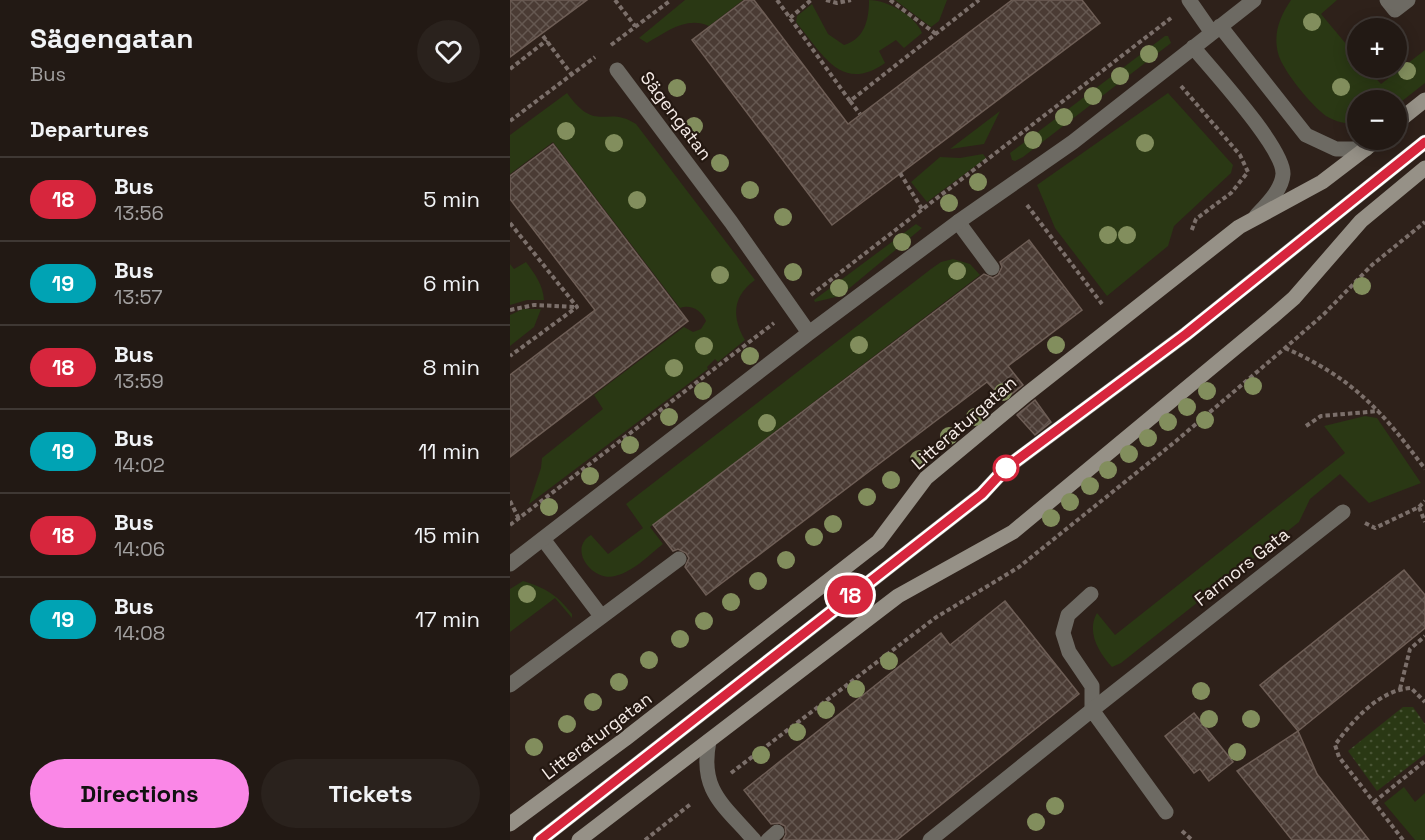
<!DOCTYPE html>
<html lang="en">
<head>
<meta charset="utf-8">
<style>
	:root { --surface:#221914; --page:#2a221d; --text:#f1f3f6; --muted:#a2a0a0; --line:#3f3834; --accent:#fa87e7 }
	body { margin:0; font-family:"Space Grotesk",sans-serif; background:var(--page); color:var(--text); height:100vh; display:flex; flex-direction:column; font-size:22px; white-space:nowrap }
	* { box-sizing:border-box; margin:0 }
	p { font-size:20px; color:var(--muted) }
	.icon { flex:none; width:33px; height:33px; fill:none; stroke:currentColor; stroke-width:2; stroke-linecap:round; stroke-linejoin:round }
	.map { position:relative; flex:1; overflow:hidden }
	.drawer { display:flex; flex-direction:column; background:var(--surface); width:510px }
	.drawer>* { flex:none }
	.badge { padding:0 12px; border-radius:20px; font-size:21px; line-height:39px }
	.tools { position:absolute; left:837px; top:18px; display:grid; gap:12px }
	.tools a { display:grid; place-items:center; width:60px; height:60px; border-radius:50%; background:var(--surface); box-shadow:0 3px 15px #0003,0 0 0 2px var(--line); font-size:30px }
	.map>.badge { position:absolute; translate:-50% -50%; box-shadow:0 0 0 3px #fff }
	h2 { padding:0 30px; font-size:22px; line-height:54px }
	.round { display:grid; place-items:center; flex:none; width:63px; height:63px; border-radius:32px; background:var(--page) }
	.overview { display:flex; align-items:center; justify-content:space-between; height:102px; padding:0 30px }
	h1 { font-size:28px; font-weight:600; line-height:45px }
	.cta { display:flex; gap:12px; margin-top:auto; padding:12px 30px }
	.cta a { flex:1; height:69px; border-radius:36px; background:var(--accent); color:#111; font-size:24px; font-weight:600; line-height:69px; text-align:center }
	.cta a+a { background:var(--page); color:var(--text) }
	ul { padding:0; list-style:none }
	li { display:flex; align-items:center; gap:18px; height:84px; padding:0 30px; border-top:2px solid var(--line) }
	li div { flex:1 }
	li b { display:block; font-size:22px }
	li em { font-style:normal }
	li .badge { min-width:66px; font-weight:700; text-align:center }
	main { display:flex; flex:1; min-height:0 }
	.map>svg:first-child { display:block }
	.green { fill:#2a3814 }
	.park { fill:url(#park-dots) }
	.building { fill:url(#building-cross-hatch); stroke:#6e5e56; stroke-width:1.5 }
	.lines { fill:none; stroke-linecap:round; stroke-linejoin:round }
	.path { stroke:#7b6f6a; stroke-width:4; stroke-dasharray:4.5 3; stroke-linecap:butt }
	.lane { stroke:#6d6a63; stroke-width:15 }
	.street { stroke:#6d6a63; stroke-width:15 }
	.secondary { stroke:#969187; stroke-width:15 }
	.tree { fill:#828e5d }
	.line-casing { stroke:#fff; stroke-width:14 }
	.line { stroke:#d7263d; stroke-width:9 }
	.stop-dot { fill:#fff; stroke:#d7263d; stroke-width:3 }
	.labels { text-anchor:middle; stroke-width:4.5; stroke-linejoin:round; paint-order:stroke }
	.street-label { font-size:18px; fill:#f5ebe7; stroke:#241811 }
</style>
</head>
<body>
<main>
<section class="drawer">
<div class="overview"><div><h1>Sägengatan</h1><p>Bus</p></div><a class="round"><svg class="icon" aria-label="heart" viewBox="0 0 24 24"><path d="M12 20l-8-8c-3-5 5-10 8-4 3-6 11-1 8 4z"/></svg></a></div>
<h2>Departures</h2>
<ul>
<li><span class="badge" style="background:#d7263d;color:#fff">18</span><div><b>Bus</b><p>13:56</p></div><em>5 min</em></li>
<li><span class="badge" style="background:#00a3b4;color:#fff">19</span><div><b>Bus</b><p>13:57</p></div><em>6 min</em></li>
<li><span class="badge" style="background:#d7263d;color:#fff">18</span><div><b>Bus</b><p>13:59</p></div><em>8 min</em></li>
<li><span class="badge" style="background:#00a3b4;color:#fff">19</span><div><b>Bus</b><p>14:02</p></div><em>11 min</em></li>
<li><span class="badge" style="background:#d7263d;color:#fff">18</span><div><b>Bus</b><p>14:06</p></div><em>15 min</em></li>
<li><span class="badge" style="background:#00a3b4;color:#fff">19</span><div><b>Bus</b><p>14:08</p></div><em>17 min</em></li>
</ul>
<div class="cta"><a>Directions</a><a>Tickets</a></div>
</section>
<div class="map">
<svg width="915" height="840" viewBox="0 0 915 840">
	<defs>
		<pattern id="park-dots" width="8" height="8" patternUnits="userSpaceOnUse" patternTransform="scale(1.5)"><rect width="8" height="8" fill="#2a3814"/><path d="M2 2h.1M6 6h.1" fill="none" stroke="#4a5536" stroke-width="1.8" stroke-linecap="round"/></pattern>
		<pattern id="building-cross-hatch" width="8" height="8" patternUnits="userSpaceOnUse" patternTransform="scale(1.5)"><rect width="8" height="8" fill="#4a3b34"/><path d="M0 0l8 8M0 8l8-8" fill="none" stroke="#655851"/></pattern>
	</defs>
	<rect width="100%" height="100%" fill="#2e211a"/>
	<path class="green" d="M175 0H233L199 26C176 16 157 32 137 43L129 38Z
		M359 0C377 0 406 16 412 33L394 48 386 40 369 51 375 63C331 94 312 53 286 22L287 16 302 4 318 34 334 45C355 39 359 19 359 0Z
		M385 0H437L429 21 421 27Z
		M781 0H827L811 14 847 57 848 68H856L871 84 915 50V83L887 105 886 100H848L847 124C836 124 826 122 816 116 802 106 772 70 768 53 763 33 770 16 781 0Z
		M655 36H658L661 43 513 157 505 161 502 160 500 153Z
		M57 93C87 135 96 104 126 124L245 280C223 296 221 316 235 340L208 362 205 359 197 367 198 369 19 504 31 468 32 458 93 409 84 395 174 327 183 332 191 329 196 321C192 311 181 304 170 308L43 142 0 174V135Z
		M658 93 723 165 721 173 664 226 658 246 597 296 545 228 527 185Z
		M490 111 474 144 440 149Z
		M473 154 476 158 417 202 401 182 430 157 450 158Z
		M406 224 412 228 330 296 305 302 304 300Z
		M443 259 460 264 470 275 140 527 153 544C139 555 123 572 105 576 83 582 57 549 81 535L98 554 133 528 116 504 421 269 431 262Z
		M16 262C25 274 33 285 34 300H17L0 305V264L4 269Z
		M13 309H31L24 327 0 346V315Z
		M855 416 867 418 911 483 859 503 830 474 800 499 789 522 611 663 602 667C589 653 576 632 587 613L605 635 835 453 814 426Z
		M13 581C36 588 47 595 62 614V618L45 598 0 632V589Z
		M894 787 905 802 915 793V840H905L874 803Z"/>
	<path class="park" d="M893 707H903L915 724V754L867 791 838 751Z"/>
	<path class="building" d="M0 0H77L0 57Z
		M235 0H244L338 124 502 0H572L590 23 322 225 182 40Z
		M43 144 178 321 0 457V375L85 310 0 199V176Z
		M519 240 572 310 498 366 513 385 494 400 477 382 196 595 175 567 179 558 176 553 168 549 163 551 143 525 474 274 483 278 488 275 492 267 490 262Z
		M525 400 541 422 525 435 507 415Z
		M894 570 915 595V628L788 731 750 685Z
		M495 601 569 694 387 840H273L276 834 275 826 269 823 261 824 234 790 431 633 440 645Z
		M684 713 723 762 699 781 690 769 684 773 655 736Z
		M788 731 807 774 859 840H782L727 771Z"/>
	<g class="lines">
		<path class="path" d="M105 0 125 26
			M267 0 340 101 469 0
			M316 0 327 3 341 0
			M380 0 426 34
			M280 18 301 0
			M33 36 62 75
			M101 45 161 0
			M0 69 37 40
			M671 86 730 155 738 172 721 193 686 219 681 232
			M340 101 350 114
			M0 121 85 57
			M390 173 412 209
			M517 205 592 304
			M0 223 67 307 0 356
			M301 295 661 18
			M0 310 24 305 66 307
			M775 348C843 378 872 411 915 469
			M796 426 811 416 869 411
			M0 501 9 519
			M909 507 915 522
			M855 523 865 528 909 507 915 501
			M0 525 264 323
			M890 689 900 649 915 636
			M221 773 425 618 509 567 666 441 775 348 814 314 862 265 915 222
			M864 802 915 761
			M672 831 682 840
			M135 840 182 803
			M893 840 829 757 825 745C843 720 869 690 901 688L915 702"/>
		<path class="lane" d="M877 0 885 10 898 0
			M448 222 482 268
			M33 539 91 616
			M581 594 558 615 553 633 559 652 582 686V710
			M0 685 169 559
			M199 741C189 791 214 805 244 840
			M30 840 472 494 496 468 676 334 915 142
			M258 840 267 832"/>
		<path class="street" d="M679 0 702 33
			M710 26 796 135 826 149H856
			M683 47C702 70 774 148 773 174 772 190 756 205 746 216
			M107 70 221 222 299 333
			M0 564 299 333 448 222 563 142 744 0
			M656 812 582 710 833 512
			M420 840 582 710"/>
		<path class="secondary" d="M886 123 915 100
			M0 824 115 739 368 542 416 478 517 394 729 227 812 182 867 140
			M69 840 388 596 503 532 761 318 784 298 851 221 915 168"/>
	</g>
	<g class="tree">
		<circle cx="802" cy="22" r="9"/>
		<circle cx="639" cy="54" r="9"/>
		<circle cx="897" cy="71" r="9"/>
		<circle cx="610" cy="76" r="9"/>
		<circle cx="831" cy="87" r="9"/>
		<circle cx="167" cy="88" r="9"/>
		<circle cx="583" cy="96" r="9"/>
		<circle cx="554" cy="117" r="9"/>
		<circle cx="184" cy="126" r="9"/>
		<circle cx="56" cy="131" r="9"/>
		<circle cx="523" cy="140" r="9"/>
		<circle cx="104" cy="143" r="9"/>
		<circle cx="635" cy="143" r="9"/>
		<circle cx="210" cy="163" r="9"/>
		<circle cx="468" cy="182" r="9"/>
		<circle cx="240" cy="190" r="9"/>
		<circle cx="127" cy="200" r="9"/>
		<circle cx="439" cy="203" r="9"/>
		<circle cx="273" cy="217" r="9"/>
		<circle cx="598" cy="235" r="9"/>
		<circle cx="617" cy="235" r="9"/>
		<circle cx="392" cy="242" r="9"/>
		<circle cx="447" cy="271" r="9"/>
		<circle cx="283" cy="272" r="9"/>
		<circle cx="210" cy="275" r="9"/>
		<circle cx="852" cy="286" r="9"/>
		<circle cx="329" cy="288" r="9"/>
		<circle cx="349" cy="345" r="9"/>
		<circle cx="546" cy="345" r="9"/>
		<circle cx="194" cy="346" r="9"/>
		<circle cx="240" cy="356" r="9"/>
		<circle cx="164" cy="368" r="9"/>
		<circle cx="743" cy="386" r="9"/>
		<circle cx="193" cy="391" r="9"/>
		<circle cx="697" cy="391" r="9"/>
		<circle cx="493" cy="392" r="9"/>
		<circle cx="677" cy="407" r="9"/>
		<circle cx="159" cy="417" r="9"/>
		<circle cx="465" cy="417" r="9"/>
		<circle cx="695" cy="420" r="9"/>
		<circle cx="658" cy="422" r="9"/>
		<circle cx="257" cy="423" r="9"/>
		<circle cx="439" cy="436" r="9"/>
		<circle cx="638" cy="438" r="9"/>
		<circle cx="120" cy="445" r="9"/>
		<circle cx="619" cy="454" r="9"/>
		<circle cx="409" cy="459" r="9"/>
		<circle cx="598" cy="470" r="9"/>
		<circle cx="80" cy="476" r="9"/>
		<circle cx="381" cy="480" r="9"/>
		<circle cx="580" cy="486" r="9"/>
		<circle cx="357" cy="497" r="9"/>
		<circle cx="560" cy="502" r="9"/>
		<circle cx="39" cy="507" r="9"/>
		<circle cx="541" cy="518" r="9"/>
		<circle cx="323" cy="524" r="9"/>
		<circle cx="304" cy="537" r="9"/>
		<circle cx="276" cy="560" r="9"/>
		<circle cx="248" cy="581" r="9"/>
		<circle cx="17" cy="594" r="9"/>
		<circle cx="221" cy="602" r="9"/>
		<circle cx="194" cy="621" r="9"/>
		<circle cx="170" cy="639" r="9"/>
		<circle cx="139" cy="660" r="9"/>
		<circle cx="379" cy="661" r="9"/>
		<circle cx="109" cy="682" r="9"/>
		<circle cx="346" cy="689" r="9"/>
		<circle cx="691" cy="691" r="9"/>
		<circle cx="83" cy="702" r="9"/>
		<circle cx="316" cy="710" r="9"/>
		<circle cx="699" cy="719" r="9"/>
		<circle cx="741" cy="719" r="9"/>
		<circle cx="57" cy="724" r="9"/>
		<circle cx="287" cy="732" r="9"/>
		<circle cx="24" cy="747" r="9"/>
		<circle cx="727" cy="752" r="9"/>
		<circle cx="251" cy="755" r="9"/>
		<circle cx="545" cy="806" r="9"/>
		<circle cx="526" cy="822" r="9"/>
	</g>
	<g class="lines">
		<defs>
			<path id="line" d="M30 840 472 494 496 468 676 334 915 142"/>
		</defs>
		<use href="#line" class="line-casing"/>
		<use href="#line" class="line"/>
	</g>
	<circle class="stop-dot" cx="496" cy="468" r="12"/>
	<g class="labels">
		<g class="street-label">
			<text transform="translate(166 116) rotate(53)" y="6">Sägengatan</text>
			<text transform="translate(454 423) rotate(-41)" y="6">Litteraturgatan</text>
			<text transform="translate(732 567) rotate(-38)" y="6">Farmors Gata</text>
			<text transform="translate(87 736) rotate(-37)" y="6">Litteraturgatan</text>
		</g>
	</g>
</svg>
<div class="tools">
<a>+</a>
<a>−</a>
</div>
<b class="badge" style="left:340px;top:595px;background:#d7263d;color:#fff">18</b>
</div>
</main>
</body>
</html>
